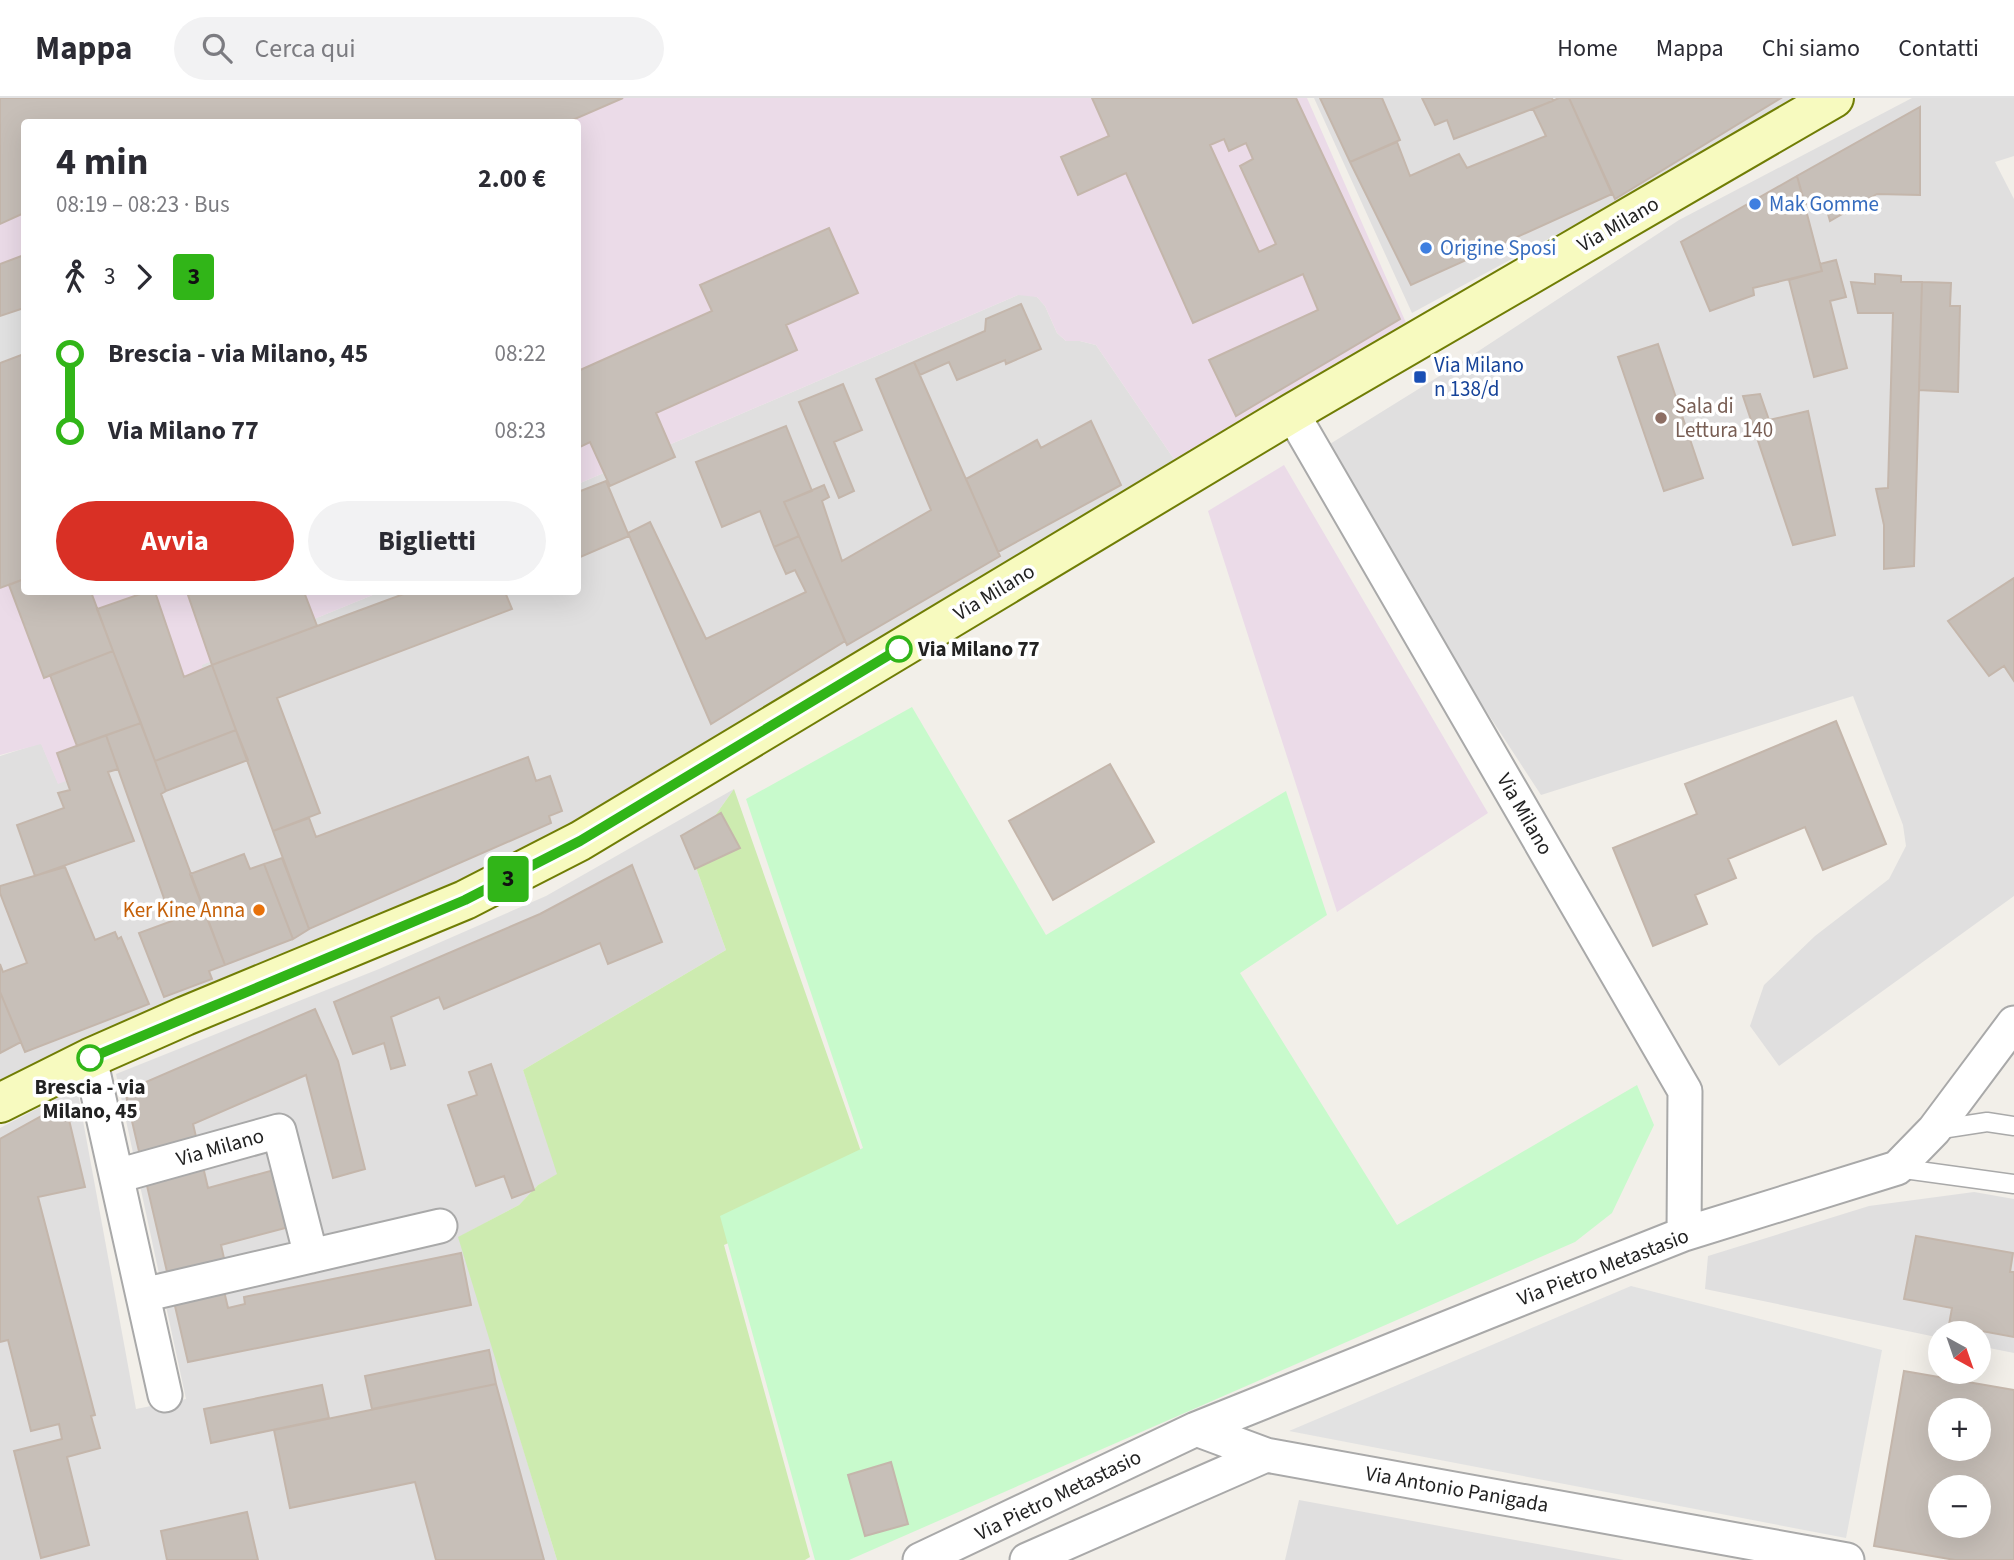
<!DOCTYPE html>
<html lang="it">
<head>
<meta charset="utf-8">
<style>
	:root { --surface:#fff; --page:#f2f2f3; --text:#2b2b33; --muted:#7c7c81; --line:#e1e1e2; --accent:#d93025 }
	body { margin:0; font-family:"Source Sans 3",sans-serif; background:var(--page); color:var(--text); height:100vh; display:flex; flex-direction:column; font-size:26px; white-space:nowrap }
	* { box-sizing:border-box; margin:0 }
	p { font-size:23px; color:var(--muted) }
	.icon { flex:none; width:38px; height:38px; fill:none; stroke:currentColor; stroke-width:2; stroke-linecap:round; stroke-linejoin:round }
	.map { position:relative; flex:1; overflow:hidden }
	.side { position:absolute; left:21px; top:21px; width:560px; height:476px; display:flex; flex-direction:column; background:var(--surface); border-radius:7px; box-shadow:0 7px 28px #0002 }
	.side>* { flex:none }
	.badge { padding:0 14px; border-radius:5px; font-size:24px; line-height:46px }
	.needle { width:46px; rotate:140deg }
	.buttons { position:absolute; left:1928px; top:1223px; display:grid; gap:14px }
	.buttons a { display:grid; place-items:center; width:63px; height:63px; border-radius:50%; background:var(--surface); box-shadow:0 7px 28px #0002; font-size:35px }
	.map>.badge { position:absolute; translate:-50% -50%; box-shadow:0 0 0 4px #fff }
	.legs { display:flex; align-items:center; gap:10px; height:77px; padding:0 35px; font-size:23px }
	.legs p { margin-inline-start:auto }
	.headline { display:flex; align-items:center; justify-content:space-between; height:119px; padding:0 35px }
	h1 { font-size:38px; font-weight:700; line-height:52px }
	.action { display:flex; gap:14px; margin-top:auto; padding:14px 35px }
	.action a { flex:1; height:80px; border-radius:42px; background:var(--accent); color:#fff; font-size:28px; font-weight:700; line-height:80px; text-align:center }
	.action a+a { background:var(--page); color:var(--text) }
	ul { padding:0 35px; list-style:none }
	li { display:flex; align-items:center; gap:24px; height:77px; font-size:26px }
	li i { display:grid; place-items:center; width:10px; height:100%; margin:0 9px; background:currentColor }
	li i::after { content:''; width:18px; height:18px; margin:-9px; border:5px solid; border-radius:50%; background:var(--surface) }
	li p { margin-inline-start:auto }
	li:first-child i { background:linear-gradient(#0000 50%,currentColor 0) }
	li:last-child i { background:linear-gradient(currentColor 50%,#0000 0) }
	header { display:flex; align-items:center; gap:42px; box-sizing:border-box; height:98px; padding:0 35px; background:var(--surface); border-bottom:2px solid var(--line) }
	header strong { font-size:33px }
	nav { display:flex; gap:38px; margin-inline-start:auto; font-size:24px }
	.search { width:490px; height:63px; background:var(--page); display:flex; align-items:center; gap:18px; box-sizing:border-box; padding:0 24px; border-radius:38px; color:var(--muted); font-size:26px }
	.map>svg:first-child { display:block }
	.residential { fill:#e0dfdf }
	.industrial { fill:#ebdbe8 }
	.grass { fill:#cdebb0 }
	.park { fill:#c8facc }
	.parking { fill:#e2e2e2 }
	.building { fill:#c7bfb8; stroke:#c4b6ab; stroke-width:2; fill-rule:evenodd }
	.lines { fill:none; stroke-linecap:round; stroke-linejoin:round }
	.service-casing { stroke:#a9a9a9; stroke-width:21 }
	.minor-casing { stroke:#a9a9a9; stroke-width:37 }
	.secondary-casing { stroke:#707d05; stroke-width:42 }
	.service { stroke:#fff; stroke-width:18 }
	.minor { stroke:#fff; stroke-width:33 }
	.secondary { stroke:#f7fabf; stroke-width:38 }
	.line-1-casing { stroke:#fff; stroke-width:16 }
	.line-1 { stroke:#31b518; stroke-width:10 }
	.shop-dot { fill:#3f7fe0; stroke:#fff; stroke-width:2.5 }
	.transit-dot { fill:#1a4fb4; stroke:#fff; stroke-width:2.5 }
	.education-dot { fill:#8d6e63; stroke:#fff; stroke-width:2.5 }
	.stop-1-dot { fill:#fff; stroke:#31b518; stroke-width:3.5 }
	.food-dot { fill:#e8710a; stroke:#fff; stroke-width:2.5 }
	.labels { text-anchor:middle; stroke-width:7; stroke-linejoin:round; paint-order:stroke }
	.shop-label { font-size:21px; fill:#366cbe; stroke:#fff; text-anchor:start }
	.street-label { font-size:21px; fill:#222; stroke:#fff }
	.transit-label { font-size:21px; fill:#164399; stroke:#fff; text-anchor:start }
	.education-label { font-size:21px; fill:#785e54; stroke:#fff; text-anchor:start }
	.stop-label { font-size:21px; font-weight:bold; fill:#222; stroke:#fff; text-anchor:start }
	.food-label { font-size:21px; fill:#c56008; stroke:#fff; text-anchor:end }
</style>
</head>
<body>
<header>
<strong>Mappa</strong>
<div class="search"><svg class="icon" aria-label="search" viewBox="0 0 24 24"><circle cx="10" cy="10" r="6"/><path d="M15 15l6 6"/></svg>Cerca qui</div>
<nav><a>Home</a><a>Mappa</a><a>Chi siamo</a><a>Contatti</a></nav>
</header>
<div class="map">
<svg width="2014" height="1462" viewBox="0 0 2014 1462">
	<rect width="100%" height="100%" fill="#f2efe9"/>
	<path class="residential" d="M1314 0H1803L1759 27 1412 215Z
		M1912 0H2014V58L1995 64 2014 101V798L1779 968 1750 928 1764 887 1815 838 1889 781 1906 748 1903 727 1853 598 1541 697 1317 354 1454 269 1679 122Z
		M1028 196 1037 199 1045 208 1057 235 1066 243H1080L1096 247 1176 364 561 737 0 982V658L41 645 58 685 211 626 201 567 380 494H578V386L1018 197Z
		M734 691 690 753 726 852 523 972 558 1076 538 1087 519 1107 459 1139 557 1462H0V1030L77 990 136 1311 186 1301 116 976 379 871 546 798Z
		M1974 1094 2014 1101V1255L1979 1248V1236H1941V1240L1705 1191 1708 1158 1869 1108Z
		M1299 1402 1624 1462H1285Z"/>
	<path class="industrial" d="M0 0H1307L1407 227 1176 364 1096 247 1080 243H1066L1057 235 1045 208 1037 199 1018 197 578 386V24H24V494H380L202 567 212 627 58 686 41 646 0 657Z
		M1284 367 1488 715 1337 814 1208 413Z"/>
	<path class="grass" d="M734 691 871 1082 724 1147 810 1459 805 1462H557L458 1139 519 1107 538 1087 557 1076 523 972 726 852 690 753Z"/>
	<path class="park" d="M912 609 1046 837 1286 693 1327 817 1240 875 1397 1127 1637 987 1654 1027 1612 1115 1575 1144 849 1462H815L720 1118 863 1050 746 701Z"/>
	<path class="parking" d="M24 210V256L0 265V218Z
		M1631 1188 1882 1252 1846 1440 1289 1333Z"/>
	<path class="building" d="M0 0H623L568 24H24V115L0 126Z
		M1092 0H1296L1400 221 1236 318 1209 262 1318 212 1303 176 1193 225 1126 75 1078 97 1061 59 1109 38ZM1224 41 1229 53 1246 45 1253 61 1240 68 1276 146 1259 154 1210 47Z
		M1320 0H1382L1400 42 1350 64Z
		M1422 0H1552L1553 3 1454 41 1447 22 1435 27Z
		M1559 0H1569L1612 96 1411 187 1350 64 1397 44 1410 78 1459 56 1467 70 1546 38 1533 11Z
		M1569 0H1781L1615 101Z
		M1920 9V97L1877 96 1830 123 1824 102 1805 106 1797 78Z
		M1797 78 1822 173 1753 190 1754 197 1710 213 1681 144Z
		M829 130 858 195 786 227 797 252 656 315 675 359 610 388 590 344 578 350V273L712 213 700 187Z
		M24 157V210L0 218V166Z
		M1836 162 1846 199 1830 203 1847 270 1814 279 1789 182 1822 173 1820 166Z
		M1875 176 1901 178V184H1922L1914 468 1884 471V427L1876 391 1888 390 1893 215H1858L1851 184 1875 186Z
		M1922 184 1951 185 1950 208H1960L1958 294 1919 292Z
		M1021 206 1041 251 1006 266 1005 262 957 282 949 264 920 277 914 264 985 233 986 221Z
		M1658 246 1703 380 1664 393 1618 259Z
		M24 256V481L0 490V265Z
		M914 264 1000 458 847 547 784 404 824 387 829 399 822 403 842 463 931 412 876 281Z
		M843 286 862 332 834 344 854 393 839 400 799 304Z
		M1760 296 1769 322 1808 313 1835 437 1793 447 1743 298Z
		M1091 323 1121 387 998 454 966 381 1037 342 1041 350Z
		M786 328 812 393 784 404 799 438 774 449 760 413 722 429 696 364Z
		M606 383 629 438 578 460V394Z
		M650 424 706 541 806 494 795 472 786 476 774 449 799 438 845 543 711 626 628 435Z
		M2014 480V583L2004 568 1989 578 1948 523Z
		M24 481V494H91L113 553 44 580 9 487Z
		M146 494H155L184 579 212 567 236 632 155 663 97 511Z
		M196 494H304L317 528 212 567 188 497Z
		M409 494H505L512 511 277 600 320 715 273 733 212 567Z
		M113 553 141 625 77 648 50 577Z
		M1836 623 1886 746 1823 772 1805 729 1728 761 1736 780 1695 797 1707 826 1653 848 1613 750 1697 716 1685 686Z
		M141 625 166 693 161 696 225 867 209 873 212 881 164 899 139 835 172 823 106 637Z
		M236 632 248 662 166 693 155 663Z
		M106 637 118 671 108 674 134 743 35 778 17 727 64 710 58 695 70 692 57 655Z
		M528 659 536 683 550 678 562 713 549 718 551 725 309 831 273 733 309 720 316 739Z
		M1110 666 1154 744 1053 802 1009 723Z
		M721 715 740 750 695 771 681 738Z
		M244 756 250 771 264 766 293 841 225 867 190 776Z
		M282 760 309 831 293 841 264 766Z
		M632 767 662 844 608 866 600 845 444 911 439 899 391 919 405 967 391 971 384 945 353 956 334 904 540 816Z
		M65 769 95 842 115 834 118 841 121 839 149 906 25 954 0 894V866L3 874 27 865 0 795V788Z
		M0 894 21 944 0 955Z
		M315 911 338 963 365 1071 333 1080 306 977 193 1026 208 1090 274 1072 289 1129 221 1147 228 1178 221 1180 228 1210 245 1206 244 1199 461 1155 471 1207 188 1264 125 993Z
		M491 966 534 1092 512 1100 504 1078 476 1088 448 1007 477 997 469 974Z
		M65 1005 85 1089 38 1099 95 1317 91 1318 100 1350 67 1359 89 1447 41 1460 14 1353 62 1341 59 1326 31 1333 8 1242 0 1244V1041Z
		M1916 1138 2013 1155 2010 1174H2014V1239L1949 1227 1952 1210 1904 1201Z
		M489 1252 496 1286 372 1311 365 1278Z
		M1904 1273 2014 1292V1462H1955L1874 1448ZM1941 1312H1979V1351H1941ZM1941 1390H1979V1428H1941Z
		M496 1286 544 1462H436L415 1384 290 1410 274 1332Z
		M322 1287 329 1320 211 1345 204 1311Z
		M891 1364 908 1426 865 1438 848 1377Z
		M247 1414 258 1462H167L161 1433Z"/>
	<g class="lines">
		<defs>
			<path id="service" d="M1935 1032 1987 1024 2014 1028
				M1897 1070 2014 1086"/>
			<path id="minor" d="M1292 315 1685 993 1684 1136
				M90 960 165 1297
				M117 1078 279 1033 311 1158
				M143 1197 440 1128
				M1196 1331 1266 1357 1847 1462
				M920 1462 1196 1331 1492 1212 1684 1136 1897 1070 1934 1032 2014 925
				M1027 1462 1266 1357"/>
			<path id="secondary" d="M0 1005 90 960 185 918 465 802 580 743 1292 315 1834 0"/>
		</defs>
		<use href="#service" class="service-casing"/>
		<use href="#minor" class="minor-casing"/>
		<use href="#secondary" class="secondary-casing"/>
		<use href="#service" class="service"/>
		<use href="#minor" class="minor"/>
		<use href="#secondary" class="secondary"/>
	</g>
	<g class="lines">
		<defs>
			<path id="line-1" d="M90 960 465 802 580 743 899 551"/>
		</defs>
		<use href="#line-1" class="line-1-casing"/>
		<use href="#line-1" class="line-1"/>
	</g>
	<g class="shop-dot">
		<circle cx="1755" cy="106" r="7"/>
		<circle cx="1426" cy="150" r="7"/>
	</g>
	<rect class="transit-dot" x="1413" y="272" width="14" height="14" rx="3.5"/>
	<circle class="education-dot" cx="1661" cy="320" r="7"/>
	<g class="stop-1-dot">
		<circle cx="899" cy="551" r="12"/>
		<circle cx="90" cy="960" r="12"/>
	</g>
	<circle class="food-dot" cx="259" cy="812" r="7"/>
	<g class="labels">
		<g class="shop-label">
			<text x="1769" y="113">Mak Gomme</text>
			<text x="1440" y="157">Origine Sposi</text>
		</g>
		<g class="street-label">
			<text transform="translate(1618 126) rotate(-30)" y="7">Via Milano</text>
			<text transform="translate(994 494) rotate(-31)" y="7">Via Milano</text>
			<text transform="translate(1525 716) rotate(60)" y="7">Via Milano</text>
			<text transform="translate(220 1049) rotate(-16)" y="7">Via Milano</text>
			<text transform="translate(1603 1169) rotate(-21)" y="7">Via Pietro Metastasio</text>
			<text transform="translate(1457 1391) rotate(10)" y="7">Via Antonio Panigada</text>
			<text transform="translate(1058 1397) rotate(-26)" y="7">Via Pietro Metastasio</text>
		</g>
		<g class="transit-label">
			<text x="1434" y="274">Via Milano<tspan x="1434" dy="24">n 138/d</tspan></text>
		</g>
		<g class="education-label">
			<text x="1675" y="315">Sala di<tspan x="1675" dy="24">Lettura 140</tspan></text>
		</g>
		<g class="stop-label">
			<text x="918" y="558">Via Milano 77</text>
			<text x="90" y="996" text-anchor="middle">Brescia - via<tspan x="90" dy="24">Milano, 45</tspan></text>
		</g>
		<g class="food-label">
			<text x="245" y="819">Ker Kine Anna</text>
		</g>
	</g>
</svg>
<div class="buttons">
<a><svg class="needle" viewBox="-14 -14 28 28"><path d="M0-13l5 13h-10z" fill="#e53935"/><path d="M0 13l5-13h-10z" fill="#7c7c81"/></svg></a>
<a>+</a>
<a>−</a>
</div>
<b class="badge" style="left:508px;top:781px;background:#31b518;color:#111">3</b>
<section class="side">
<div class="headline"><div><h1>4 min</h1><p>08:19 – 08:23 · Bus</p></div><b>2.00 €</b></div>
<div class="legs"><svg class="icon" aria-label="walk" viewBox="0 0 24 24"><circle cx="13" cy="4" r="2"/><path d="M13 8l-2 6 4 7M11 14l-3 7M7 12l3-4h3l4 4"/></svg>3<svg class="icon" aria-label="forward" viewBox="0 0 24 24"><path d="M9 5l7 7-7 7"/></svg><b class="badge" style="background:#31b518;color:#111">3</b></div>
<ul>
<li><i style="color:#31b518"></i><b>Brescia - via Milano, 45</b><p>08:22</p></li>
<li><i style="color:#31b518"></i><b>Via Milano 77</b><p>08:23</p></li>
</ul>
<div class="action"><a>Avvia</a><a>Biglietti</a></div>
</section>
</div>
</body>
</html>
